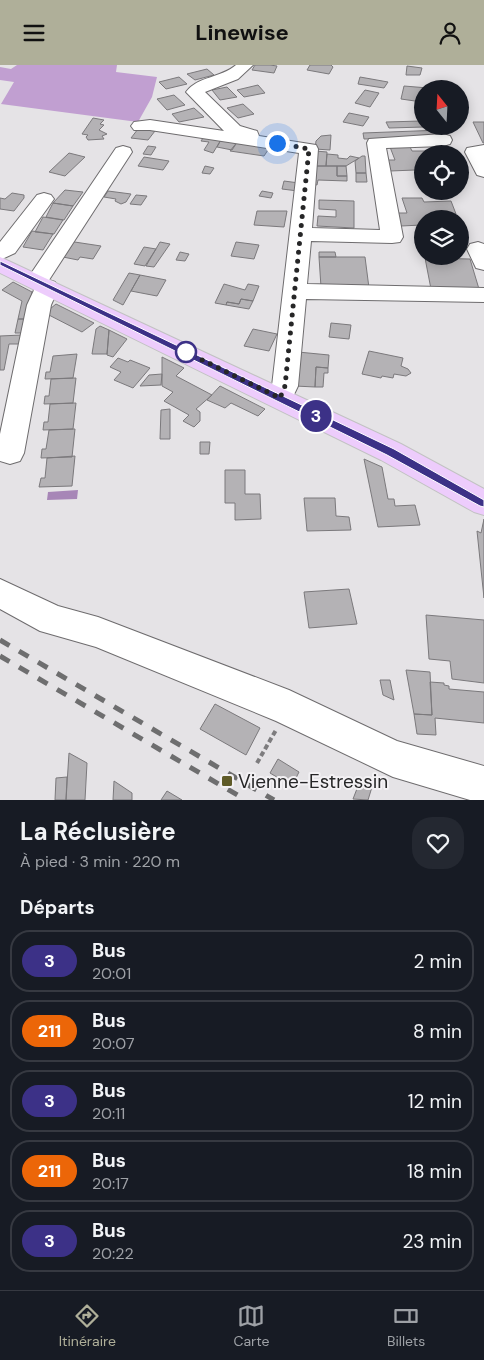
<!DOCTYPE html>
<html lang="fr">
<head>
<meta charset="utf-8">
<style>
	:root { --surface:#171b24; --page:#242831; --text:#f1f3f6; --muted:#9ea1a6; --line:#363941; --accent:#afaf99 }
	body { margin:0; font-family:"DM Sans",sans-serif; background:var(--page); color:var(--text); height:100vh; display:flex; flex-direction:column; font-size:19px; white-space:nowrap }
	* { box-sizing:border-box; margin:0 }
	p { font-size:16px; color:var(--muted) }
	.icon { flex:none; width:28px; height:28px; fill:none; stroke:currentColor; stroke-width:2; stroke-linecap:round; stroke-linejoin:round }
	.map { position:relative; height:735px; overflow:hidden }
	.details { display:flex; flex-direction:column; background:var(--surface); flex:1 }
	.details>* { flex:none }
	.badge { padding:0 10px; border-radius:16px; font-size:18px; line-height:32px }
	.needle { width:32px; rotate:342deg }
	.fabs { position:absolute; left:414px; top:15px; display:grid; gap:10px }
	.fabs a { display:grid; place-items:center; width:55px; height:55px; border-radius:50%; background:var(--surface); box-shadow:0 2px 12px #0003; font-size:25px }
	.you { position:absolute; width:25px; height:25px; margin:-12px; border:4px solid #fff; border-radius:50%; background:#1a73e8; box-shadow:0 0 0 8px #1a73e833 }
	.map>.badge { position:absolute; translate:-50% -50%; box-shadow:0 0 0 2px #fff }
	h2 { padding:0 20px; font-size:19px; line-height:45px }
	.round { display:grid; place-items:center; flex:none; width:52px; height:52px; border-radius:20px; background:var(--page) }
	.summary { display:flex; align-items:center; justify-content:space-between; height:85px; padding:0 20px }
	h1 { font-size:24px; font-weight:700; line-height:38px }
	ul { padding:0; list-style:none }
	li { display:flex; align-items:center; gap:15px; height:62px; margin:0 10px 8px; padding:0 10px; border:2px solid var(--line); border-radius:20px }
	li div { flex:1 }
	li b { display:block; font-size:19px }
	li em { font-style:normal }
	li .badge { min-width:55px; font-weight:700; text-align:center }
	header { display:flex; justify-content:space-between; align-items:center; height:65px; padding:0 20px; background:var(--accent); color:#111; font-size:22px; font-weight:700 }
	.tabs { display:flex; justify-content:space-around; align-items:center; height:70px; border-top:1px solid var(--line); background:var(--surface); font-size:14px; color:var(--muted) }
	.tabs a { display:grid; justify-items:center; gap:2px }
	.tabs .on { color:var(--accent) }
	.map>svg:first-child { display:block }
	.forest { fill:#c19fd1 }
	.water { fill:#a786b7 }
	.building { fill:#b4b2b5; stroke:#7b797c }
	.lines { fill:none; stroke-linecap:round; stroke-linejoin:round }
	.minor-casing { stroke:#6e6c6e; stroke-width:2 }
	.major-casing { stroke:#c2c2c3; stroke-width:2 }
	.path { stroke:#7d7c7e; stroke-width:4; stroke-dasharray:5 3; stroke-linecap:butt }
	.minor { fill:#fff; fill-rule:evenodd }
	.major { fill:#edccfc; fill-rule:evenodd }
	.rail { stroke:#6e6e6f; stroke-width:5; stroke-dasharray:11 11; stroke-linecap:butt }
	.line { fill:#3c3187; stroke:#fff }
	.walk { stroke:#262627; stroke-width:5; stroke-dasharray:0 9 }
	.stop-dot { fill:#fff; stroke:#3c3187; stroke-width:2.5 }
	.poi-dot { fill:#5f5b28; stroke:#f3f1f4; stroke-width:2 }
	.labels { text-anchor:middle; stroke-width:4; stroke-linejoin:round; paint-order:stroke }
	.near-poi-label { font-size:19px; fill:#262627; stroke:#f3f1f4; text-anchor:start }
</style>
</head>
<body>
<header><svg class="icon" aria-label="menu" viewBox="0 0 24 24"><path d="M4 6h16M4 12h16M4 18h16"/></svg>Linewise<svg class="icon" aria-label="person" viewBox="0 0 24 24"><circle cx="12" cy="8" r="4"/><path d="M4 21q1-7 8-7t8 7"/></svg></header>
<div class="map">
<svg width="484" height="735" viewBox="0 0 484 735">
	<rect width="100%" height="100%" fill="#e5e3e6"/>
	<path class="forest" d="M17 0H117L116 7 157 12 152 32 138 57 1 39 14 17 0 15V2L11 4Z"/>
	<path class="water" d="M78 425 77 434 47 435 48 427Z"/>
	<path class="building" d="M255 0H270L277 1 274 8 252 5Z
		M310 0H331L333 2 329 9 307 5Z
		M407 1 422 3 420 10H406Z
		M207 4 214 10 195 15 187 9Z
		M179 12 187 19 166 24 159 17Z
		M360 12 388 17 384 23 358 19Z
		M258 20 265 28 244 32 237 25Z
		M404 21 428 23 422 24V37L401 34Z
		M227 22 237 32 220 35 212 25Z
		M365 25 379 28 370 42 355 38Z
		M174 30 185 40 167 45 157 34Z
		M243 39 254 49 238 53 227 43Z
		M194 43 204 52 179 57 172 49Z
		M349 48 369 52 363 61 343 57Z
		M93 53 104 55 100 59 104 60 99 65 107 69 102 71 104 74 88 75 86 72 88 70 82 69Z
		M421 56 424 62 389 63 386 57Z
		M473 57H484V78H483Z
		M138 64 155 66 148 75 131 73Z
		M442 65 447 72 364 74 363 68Z
		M205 70 222 73 213 88 204 85 209 77 201 76Z
		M331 70 330 85 315 84 316 76 321 71Z
		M222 73 238 76 232 85 217 82Z
		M238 76 270 82 264 91 230 86Z
		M148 81 156 82 151 90 143 89Z
		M390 82H410L412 86H435L436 89H422V110H417L415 105 390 106 387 95H395Z
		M315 86 327 87 326 101H313Z
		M69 88 85 92 65 111 49 107Z
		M327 89 338 90V93L347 94 350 91 359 93 346 101H326Z
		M362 91H365L366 108H356L355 96Z
		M144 92 169 96 163 105 138 101Z
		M205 101 214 103 210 109 202 108Z
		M313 101H337V111H347V116L318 115 317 120 312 119Z
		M337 101H346L347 111H337Z
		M356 108H366L367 117H356Z
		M284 116 299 118 298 126 282 124Z
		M65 125 83 127 73 141 53 138Z
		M108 126 131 129 126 137 121 139 115 136 116 134 104 132Z
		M262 126 273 128 271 133 259 131Z
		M12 128 24 130V133L14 146 0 144V133L5 134Z
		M136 130 147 131 141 140 130 139Z
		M402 133H422L424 137 451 136 456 149H445L447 154H422V160L401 161 397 148H407Z
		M319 135 354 136V163L317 161 318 151 336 152V145L319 144Z
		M53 138 73 141 64 155 46 152Z
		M257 146H287L284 162 254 160Z
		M43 152 63 155 54 169 35 167Z
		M32 166 53 169 43 185 23 182Z
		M68 176 101 181 93 194 80 192 78 195 58 191Z
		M160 177 170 179 154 202 146 201Z
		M236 177 259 180 254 194 231 191Z
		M144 182 156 184 145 201 134 199Z
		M180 187 189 189 185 196 176 195Z
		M319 187H335L336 192H319Z
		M319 192H365L369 223 321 222Z
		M425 193 470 194 479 224H431Z
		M129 208 140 210 123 240 113 235Z
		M140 210 166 215 157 231 131 226Z
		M13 217 32 227 26 254H18L22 236 2 225Z
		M224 219 245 225 248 219 259 221 253 236 241 234 239 239 227 237 226 240 215 238Z
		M241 234 253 236 249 244 226 240 227 237 239 239Z
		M56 239 94 258 82 267 45 248Z
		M18 254H26L24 268H15Z
		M331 258 351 260 349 274 329 272Z
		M100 261 109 265 107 289H92L96 264Z
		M253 264 277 269 269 286 244 281Z
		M109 265 127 274 113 292 107 290Z
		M22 270 20 279H9L4 305H0V271Z
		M369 286 403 293 401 301 408 304 411 308 406 311 394 309 393 313 382 311 381 313 362 309Z
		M298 287 329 290 328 303 316 302 315 322 295 321Z
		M77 289 73 313 45 314 46 307H50L53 291Z
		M162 292 184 303 176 311 212 330 196 344 200 347V356L194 362 183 356 189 350 164 336 173 327 162 321Z
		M118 293 128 297 130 295 150 303 133 323 114 315 121 307 110 302Z
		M316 302 328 303V308H324L323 322H315Z
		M162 309 161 320 140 321 149 310Z
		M76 313 73 338 44 339 45 331H49L51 314Z
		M220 321 265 344 258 351 231 338 225 343 207 335Z
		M76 338 73 364 43 365 44 357H48L50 339Z
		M170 344V374H160L161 345Z
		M75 364 72 392 41 393 42 384H46L49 365Z
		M200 377H210L209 389H200Z
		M75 391 72 421 39 422 41 413H45L47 393Z
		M364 394 382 402 388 434H394L395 441 415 440 420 460 378 462Z
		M225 405H245V429H260L261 454 235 455V438H225Z
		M304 433H335L336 451 349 452 351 465 307 466Z
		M484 454V533L477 466 481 468Z
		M349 524 357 559 309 563 304 527Z
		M426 550 484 555V618L452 614 450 596 429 594Z
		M406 605 430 607 432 650 414 649Z
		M380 615H390L394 635 383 630Z
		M430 617 444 618V620L449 621V624L484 627V658L435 653 436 670 417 669 414 649 432 650Z
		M215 639 260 663 246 690 200 664Z
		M69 688 87 698 85 735H66Z
		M278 694 299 707 292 721 270 708Z
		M67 712 66 735H55L56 713Z
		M114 716 132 728V735H113Z
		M360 716 372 722 368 735 353 734Z
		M167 726 182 735H161Z"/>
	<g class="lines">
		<defs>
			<path id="minor" d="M236 0H253L238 14 205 27 240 61 257 66 259 71 316 80 318 84 312 163 380 165 367 78 369 74 443 69 450 71 452 75 450 79 443 81 386 83 403 172 400 177 392 178 311 176 307 219 484 223V237L306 234 298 321 289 340 280 343 271 340 267 333 272 321 299 88 150 65H134L131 61 134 57 150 55 224 66 186 27C198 11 221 13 236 0Z
				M484 80V112L477 110 465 87 467 83Z
				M123 81 130 83 132 87 49 215 55 217 59 222 51 240 24 388 20 396 10 399 0 396V369L27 240 35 223 29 221 26 216 116 83Z
				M44 128 51 130 54 134 15 188 0 195V177L37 130Z
				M478 177 484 179V205L476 203 467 184 470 179Z
				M0 514 58 541 98 552 289 625 397 676 484 701V735H470L393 712 276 656 96 582 40 566 0 544Z"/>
			<path id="major" d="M0 192 401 379 484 424V450L474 447 381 395 0 208Z"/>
		</defs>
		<use href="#minor" class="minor-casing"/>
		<use href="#major" class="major-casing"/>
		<path class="path" d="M257 698 276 665"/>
		<use href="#minor" class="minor"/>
		<use href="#major" class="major"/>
		<path class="rail" d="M0 575 274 735
			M0 591 246 735"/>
	</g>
	<path class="line" d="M0 196 394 384 484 435V442L480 441 387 390 0 200Z"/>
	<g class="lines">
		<path class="walk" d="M186 287 280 333 285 321 309 84 277 78"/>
	</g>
	<circle class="stop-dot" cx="186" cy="287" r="10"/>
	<rect class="poi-dot" x="221" y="710" width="12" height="12" rx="2.5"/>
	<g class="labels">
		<g class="near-poi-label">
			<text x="238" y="723">Vienne-Estressin</text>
		</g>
	</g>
</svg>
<div class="fabs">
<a><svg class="needle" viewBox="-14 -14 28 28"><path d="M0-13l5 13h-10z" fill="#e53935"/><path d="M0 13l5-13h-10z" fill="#9ea1a6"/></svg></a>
<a><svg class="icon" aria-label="locate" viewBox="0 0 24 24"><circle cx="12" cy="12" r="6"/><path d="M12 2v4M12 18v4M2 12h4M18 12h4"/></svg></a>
<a><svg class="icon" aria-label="layers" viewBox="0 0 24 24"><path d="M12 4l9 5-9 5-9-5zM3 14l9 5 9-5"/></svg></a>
</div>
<div class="you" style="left:277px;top:78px"></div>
<b class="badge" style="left:316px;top:351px;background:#3c3187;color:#fff">3</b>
</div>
<section class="details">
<div class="summary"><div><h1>La Réclusière</h1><p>À pied · 3 min · 220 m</p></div><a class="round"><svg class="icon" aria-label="heart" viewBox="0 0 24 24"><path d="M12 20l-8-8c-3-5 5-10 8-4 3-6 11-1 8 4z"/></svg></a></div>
<h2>Départs</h2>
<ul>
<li><span class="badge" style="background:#3c3187;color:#fff">3</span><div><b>Bus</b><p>20:01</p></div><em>2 min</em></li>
<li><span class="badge" style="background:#ec6608;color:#fff">211</span><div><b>Bus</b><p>20:07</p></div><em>8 min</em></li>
<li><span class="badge" style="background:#3c3187;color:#fff">3</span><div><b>Bus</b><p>20:11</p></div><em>12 min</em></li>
<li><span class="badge" style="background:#ec6608;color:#fff">211</span><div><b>Bus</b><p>20:17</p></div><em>18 min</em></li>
<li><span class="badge" style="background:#3c3187;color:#fff">3</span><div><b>Bus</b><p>20:22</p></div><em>23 min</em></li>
</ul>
</section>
<nav class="tabs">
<a class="on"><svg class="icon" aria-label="directions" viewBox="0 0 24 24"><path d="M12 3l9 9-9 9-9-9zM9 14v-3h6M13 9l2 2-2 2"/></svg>Itinéraire</a>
<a><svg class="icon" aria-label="map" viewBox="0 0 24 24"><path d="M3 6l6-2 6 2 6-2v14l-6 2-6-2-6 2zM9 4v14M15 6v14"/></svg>Carte</a>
<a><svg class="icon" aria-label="tickets" viewBox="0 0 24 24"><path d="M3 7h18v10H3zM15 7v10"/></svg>Billets</a>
</nav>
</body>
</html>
